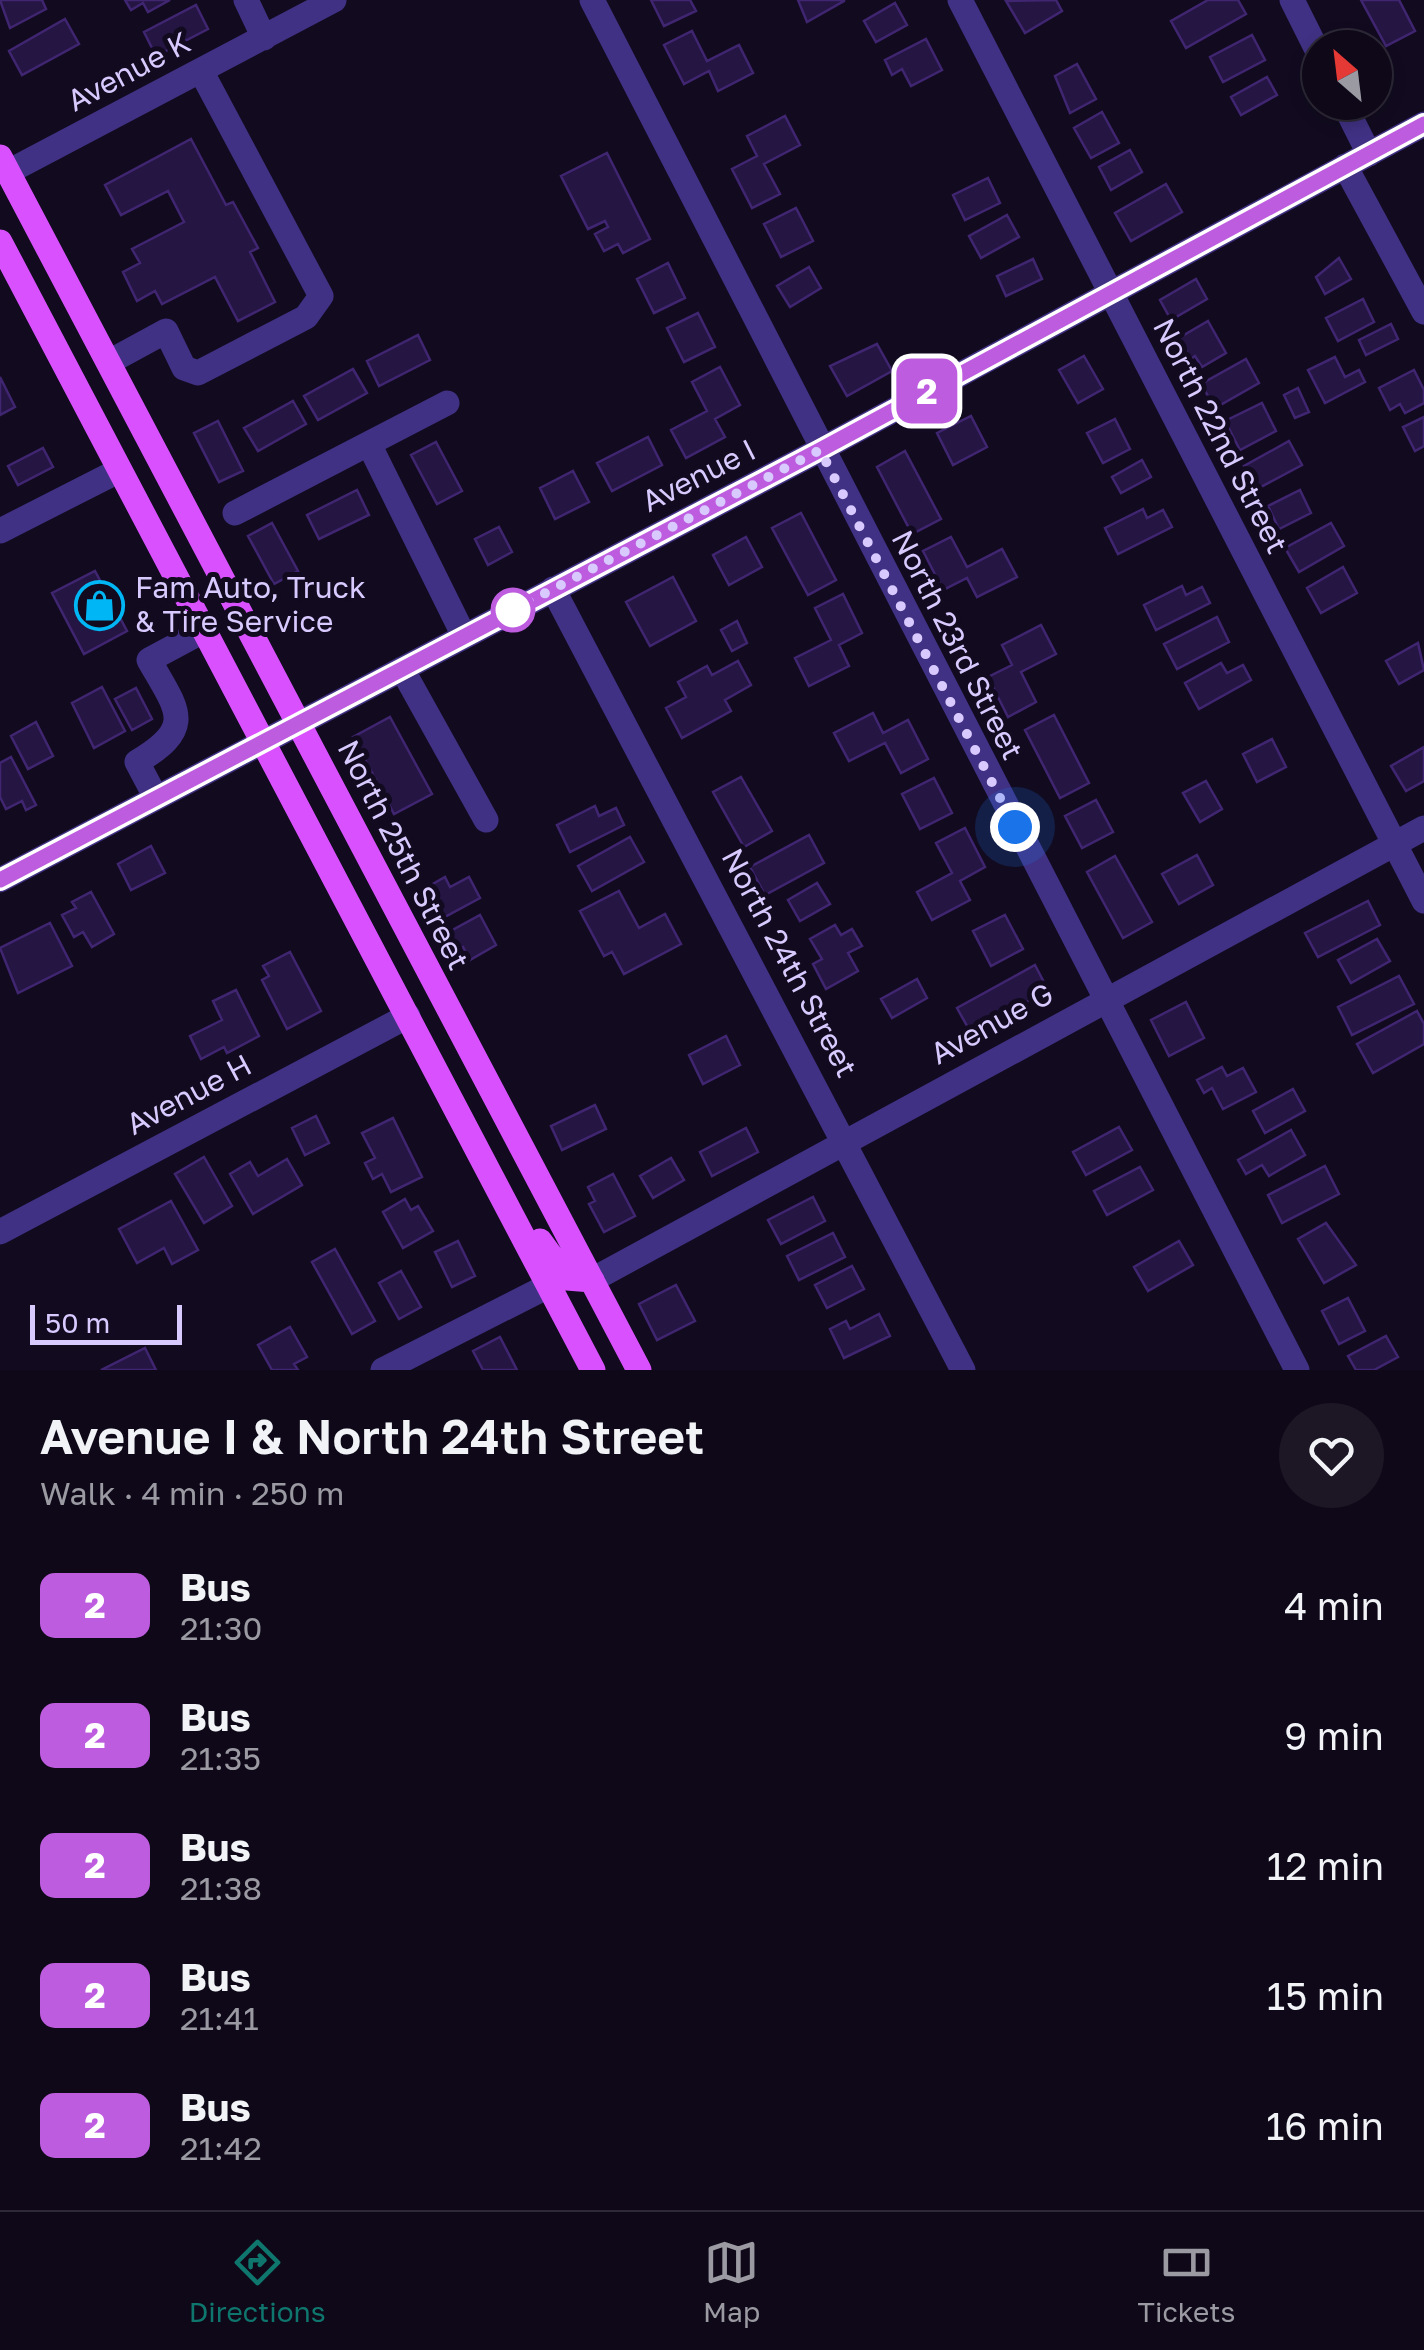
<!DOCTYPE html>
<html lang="en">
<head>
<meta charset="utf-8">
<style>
	:root { --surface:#0e0818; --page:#1c1625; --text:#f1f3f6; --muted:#9b9aa2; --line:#2e2937; --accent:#0f766e }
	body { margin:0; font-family:"Golos Text",sans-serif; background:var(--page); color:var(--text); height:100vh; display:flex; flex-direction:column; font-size:38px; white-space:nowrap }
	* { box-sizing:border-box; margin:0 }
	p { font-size:32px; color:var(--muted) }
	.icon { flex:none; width:55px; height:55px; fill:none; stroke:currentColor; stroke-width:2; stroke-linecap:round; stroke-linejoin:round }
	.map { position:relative; height:1370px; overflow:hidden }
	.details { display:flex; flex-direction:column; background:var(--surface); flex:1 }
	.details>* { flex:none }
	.badge { padding:0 20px; border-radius:15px; font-size:35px; line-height:65px }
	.needle { width:65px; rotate:332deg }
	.controls { position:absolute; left:1302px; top:30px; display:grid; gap:20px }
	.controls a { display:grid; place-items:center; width:90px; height:90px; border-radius:50%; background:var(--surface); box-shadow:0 5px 15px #0003,0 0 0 2px var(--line); font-size:50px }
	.scale { position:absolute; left:30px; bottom:25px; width:152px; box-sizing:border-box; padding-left:10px; border:5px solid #d8caff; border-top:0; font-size:28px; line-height:35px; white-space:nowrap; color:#d8caff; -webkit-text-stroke:8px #120b20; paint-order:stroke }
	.you { position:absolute; width:50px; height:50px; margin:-25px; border:8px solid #fff; border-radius:50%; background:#1a73e8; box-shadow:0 0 0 15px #1a73e833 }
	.map>.badge { position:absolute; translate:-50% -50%; box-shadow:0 0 0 5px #fff }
	.round { display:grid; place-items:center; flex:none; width:105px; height:105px; border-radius:52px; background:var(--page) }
	.overview { display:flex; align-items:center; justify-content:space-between; height:170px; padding:0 40px }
	h1 { font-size:48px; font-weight:600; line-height:75px }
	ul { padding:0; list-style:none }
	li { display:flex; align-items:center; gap:30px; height:130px; padding:0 40px }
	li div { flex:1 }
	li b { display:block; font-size:38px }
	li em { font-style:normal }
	li .badge { min-width:110px; font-weight:700; text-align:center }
	.tab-bar { display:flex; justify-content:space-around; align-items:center; height:140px; border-top:2px solid var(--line); background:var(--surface); font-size:28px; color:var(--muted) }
	.tab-bar a { display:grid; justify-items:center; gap:5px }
	.tab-bar .current { color:var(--accent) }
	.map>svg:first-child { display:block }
	.building { fill:#251543; stroke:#402571; stroke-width:2.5 }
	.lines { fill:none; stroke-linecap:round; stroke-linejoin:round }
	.minor { stroke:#413184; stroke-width:25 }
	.major { stroke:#d951ff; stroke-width:25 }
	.line-casing { stroke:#fff; stroke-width:22 }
	.line { stroke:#be5ce0; stroke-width:15 }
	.walk { stroke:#d8caff; stroke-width:10; stroke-dasharray:0 18 }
	.stop-dot { fill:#fff; stroke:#be5ce0; stroke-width:5 }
	.labels { text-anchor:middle; stroke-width:10; stroke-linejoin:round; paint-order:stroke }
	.street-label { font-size:30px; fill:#d8caff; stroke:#120b20 }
	.poi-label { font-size:30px; fill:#d8caff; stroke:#120b20; text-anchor:start }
</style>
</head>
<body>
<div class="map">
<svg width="1424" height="1370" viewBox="0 0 1424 1370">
	<rect width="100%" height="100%" fill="#120b20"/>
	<path class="building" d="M0 0H42L46 9 10 28Z
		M125 0H170L148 12 143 3 131 10Z
		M651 0H690L696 11 664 26Z
		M798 0H844V1L807 22Z
		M1056 0 1062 11 1025 33 1006 1Z
		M1208 0H1238L1246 14 1186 48 1171 21Z
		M1361 0H1399L1415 31 1386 46Z
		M895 3 907 25 876 42 864 21Z
		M196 5 208 29 156 56 144 32Z
		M65 19 79 44 22 75 9 51Z
		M692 31 707 61 739 45 753 73 718 91 709 71 684 84 664 45Z
		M1252 35 1265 60 1223 82 1210 57Z
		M926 39 942 70 911 86 902 69 892 75 885 60Z
		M1077 64 1096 99 1070 113 1055 76Z
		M1267 77 1277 95 1241 115 1231 97Z
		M1102 112 1119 143 1091 158 1074 128Z
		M785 116 800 145 764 164 780 194 752 208 732 169 757 156 747 136Z
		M191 139 226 205 233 202 258 248 250 252 275 302 238 321 215 277 162 304 155 291 137 301 123 272 140 263 132 249 184 222 168 191 121 215 105 185Z
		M1130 150 1142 172 1111 190 1099 167Z
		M607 153 650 239 623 253 618 244 604 251 595 234 608 227 605 221 588 229 561 176Z
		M988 178 1000 203 965 220 953 195Z
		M1166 184 1182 212 1131 241 1115 213Z
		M796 208 813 241 781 257 764 224Z
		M1007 215 1019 237 981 258 969 236Z
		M1339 258 1351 279 1325 294 1316 277Z
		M1033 259 1042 279 1006 296 997 276Z
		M668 263 685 298 654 313 637 279Z
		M809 267 821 288 790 307 777 286Z
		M1196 279 1207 299 1171 320 1160 300Z
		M1363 299 1374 322 1338 341 1326 318Z
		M698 313 715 347 684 362 667 328Z
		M1208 321 1226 353 1202 367 1195 356 1191 359 1179 338Z
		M1391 324 1398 339 1366 355 1359 340Z
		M418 335 430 360 379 386 367 361Z
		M877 344 892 371 847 396 830 366Z
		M1084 356 1103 389 1078 403 1059 370Z
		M1335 357 1345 377 1359 370 1365 382 1325 403 1308 370Z
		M1246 359 1259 383 1215 408 1201 384Z
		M720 367 740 405 715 419 725 437 686 458 671 430 707 411 692 382Z
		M353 369 367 393 318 420 304 396Z
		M1414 370 1424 390V403L1405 413 1400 404 1390 410 1379 388Z
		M0 377 15 407 0 415Z
		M1298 388 1309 412 1295 418 1284 395Z
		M293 401 306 424 258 451 244 428Z
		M1262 403 1276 431 1240 450 1225 421Z
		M971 416 987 447 953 465 937 433Z
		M1424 417V446L1415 451 1403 427Z
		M1115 419 1130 449 1103 463 1087 433Z
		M218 421 243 471 219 482 194 433Z
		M648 437 662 465 612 491 597 463Z
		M1289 441 1302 465 1257 489 1244 466Z
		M436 442 462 491 437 504 411 455Z
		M43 448 53 467 18 485 8 466Z
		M905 451 941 519 912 534 877 467Z
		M1142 460 1151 477 1121 493 1112 477Z
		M573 471 589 502 555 519 540 488Z
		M357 490 369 515 319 539 307 515Z
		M1300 490 1311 513 1279 529 1268 506Z
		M1143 509 1147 518 1163 510 1172 527 1118 554 1105 528Z
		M801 513 836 580 808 595 772 528Z
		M272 523 298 571 274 584 248 536Z
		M1331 523 1344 546 1299 572 1285 548Z
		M499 527 512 552 488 565 475 539Z
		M746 537 762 567 729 585 713 555Z
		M951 537 967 567 1002 549 1017 577 977 597 967 578 943 590 923 551Z
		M1343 567 1357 593 1321 613 1307 588Z
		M95 571 127 631 84 654 52 593Z
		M673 577 696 621 650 646 626 602Z
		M1182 586 1186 595 1202 587 1210 603 1156 630 1144 605Z
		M843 594 862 633 839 645 849 666 809 686 795 658 831 640 815 608Z
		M1217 617 1229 642 1177 669 1164 644Z
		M737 621 747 643 732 651 721 630Z
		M1041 625 1056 654 1021 672 1036 702 1008 717 988 677 1012 665 1002 645Z
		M1418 643 1424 670 1399 684 1386 661Z
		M738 661 751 685 725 700 731 711 682 738 666 708 686 697 678 682 707 666 712 675Z
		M1221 663 1227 673 1243 665 1251 680 1199 709 1185 683Z
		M102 687 125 731 94 748 72 703Z
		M136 688 152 719 132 730 115 699Z
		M873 713 883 733 908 720 928 759 901 773 885 743 849 761 834 733Z
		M1054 715 1089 783 1060 798 1025 730Z
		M390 717 432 794 394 814 353 737Z
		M36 722 53 756 28 769 11 736Z
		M1272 739 1286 767 1257 782 1243 754Z
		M1424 747V781L1406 791 1391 766Z
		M11 757 36 805 26 810 22 801 6 809 0 797V763Z
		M741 777 772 831 744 847 713 792Z
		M934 778 952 813 920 829 902 794Z
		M1206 781 1222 809 1200 822 1183 793Z
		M1096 800 1113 832 1082 848 1065 816Z
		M595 806 599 816 616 808 624 825 570 852 557 825Z
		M965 828 985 867 960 881 970 900 932 920 917 892 952 873 936 843Z
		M809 835 824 863 765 895 750 867Z
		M630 837 644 862 592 891 578 866Z
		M151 846 165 873 131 890 118 864Z
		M1197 855 1213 885 1179 904 1162 874Z
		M1115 856 1152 922 1123 938 1087 872Z
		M445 877 450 887 469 877 480 898 441 919 424 889Z
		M817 883 830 904 800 921 788 900Z
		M619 891 639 928 665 914 681 944 624 974 612 952 604 956 580 911Z
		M91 892 114 934 92 947 83 932 74 937 62 915 76 908 72 902Z
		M1368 901 1380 925 1318 957 1305 933Z
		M480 915 496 945 470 960 463 947 456 951 447 933Z
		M1005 915 1023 949 991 966 973 931Z
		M50 923 72 966 18 993 0 948Z
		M835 925 841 935 852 929 862 946 848 953 858 971 826 989 813 964 822 959 810 939Z
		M1377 939 1390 961 1351 983 1338 960Z
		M290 952 321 1011 287 1029 262 980 269 976 263 966Z
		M1035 965 1048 990 971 1033 957 1008Z
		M1399 976 1414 1004 1352 1035 1338 1007Z
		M917 979 927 998 892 1018 881 999Z
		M236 990 259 1036 227 1053 224 1047 201 1059 190 1036 222 1020 213 1001Z
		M1186 1002 1204 1038 1169 1056 1151 1020Z
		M1417 1011 1424 1024V1044L1373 1073 1357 1044Z
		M726 1036 740 1065 703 1084 689 1055Z
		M1222 1067 1227 1076 1243 1068 1256 1092 1223 1109 1212 1088 1204 1093 1197 1080Z
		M1293 1089 1305 1111 1265 1133 1253 1111Z
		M595 1105 606 1129 562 1150 551 1126Z
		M316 1116 329 1143 305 1155 292 1128Z
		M393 1118 422 1177 391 1192 382 1174 373 1179 365 1163 375 1158 362 1133Z
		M1119 1127 1132 1150 1086 1175 1073 1152Z
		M746 1128 758 1152 712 1176 700 1152Z
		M1291 1130 1305 1155 1269 1176 1262 1165 1246 1174 1238 1160Z
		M204 1157 232 1206 204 1223 175 1174Z
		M671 1158 684 1180 653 1198 640 1176Z
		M287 1159 302 1185 253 1214 230 1174 250 1162 258 1176Z
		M1325 1166 1339 1194 1282 1223 1268 1195Z
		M1140 1167 1153 1190 1107 1215 1094 1191Z
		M613 1174 635 1216 604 1232 589 1204 595 1201 588 1187Z
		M813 1197 825 1221 781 1244 768 1220Z
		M405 1199 411 1210 418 1206 433 1231 403 1248 383 1212Z
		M171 1201 198 1250 172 1264 164 1248 137 1263 119 1229Z
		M1326 1223 1356 1265 1324 1283 1298 1239Z
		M833 1233 845 1257 799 1280 787 1256Z
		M458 1241 475 1276 452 1287 435 1252Z
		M1179 1241 1193 1265 1148 1291 1134 1267Z
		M335 1249 375 1321 352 1334 312 1262Z
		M852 1266 864 1289 827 1308 815 1285Z
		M401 1271 421 1307 399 1319 379 1283Z
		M676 1285 695 1321 657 1340 639 1304Z
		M1348 1298 1365 1331 1339 1344 1322 1311Z
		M879 1314 890 1336 844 1358 830 1329 846 1321 850 1329Z
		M290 1327 307 1357 294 1364 298 1370H272L258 1345Z
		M1386 1336 1398 1357 1374 1370H1356L1348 1356Z
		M500 1337 517 1370H483L473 1351Z
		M145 1348 156 1370H101Z"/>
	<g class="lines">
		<path class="minor" d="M246 0 264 38
			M592 0 1297 1370
			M960 0 1424 901
			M1292 0 1320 56
			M1343 102 1369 154
			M1345 166 1424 312
			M8 172 334 0
			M109 362 166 331 184 368 198 373 306 317 321 296 201 71
			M369 444 464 636
			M235 513 447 403
			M0 531 118 471
			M553 589 963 1370
			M402 669 486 820
			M156 798 137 762C196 727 178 711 149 660L203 631
			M0 880 820 450 1424 124
			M0 1232 408 1016
			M592 1280 1424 828
			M383 1370 548 1286"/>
		<path class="major" d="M0 157 639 1370
			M0 242 593 1370
			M540 1241 567 1278 592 1280"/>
	</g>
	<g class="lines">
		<defs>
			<path id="line" d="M0 880 820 450 1424 124"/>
		</defs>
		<use href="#line" class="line-casing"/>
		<use href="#line" class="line"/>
		<path class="walk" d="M513 610 820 450 1015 827"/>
	</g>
	<defs>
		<symbol id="shop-ring" viewBox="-11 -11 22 22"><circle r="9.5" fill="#120b20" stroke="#00b6f5" stroke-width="1.5"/><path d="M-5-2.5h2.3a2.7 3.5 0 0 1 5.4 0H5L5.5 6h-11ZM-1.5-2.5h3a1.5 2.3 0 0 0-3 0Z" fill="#00b6f5"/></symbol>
	</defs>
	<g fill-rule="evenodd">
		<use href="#shop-ring" x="72" y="578" width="55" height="55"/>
	</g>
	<circle class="stop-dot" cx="513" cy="610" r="20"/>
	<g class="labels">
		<g class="street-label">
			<text transform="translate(129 72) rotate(-28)" y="10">Avenue K</text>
			<text transform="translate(1220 436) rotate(63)" y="10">North 22nd Street</text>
			<text transform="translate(699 476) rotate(-27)" y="10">Avenue I</text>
			<text transform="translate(957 645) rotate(63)" y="10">North 23rd Street</text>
			<text transform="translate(403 855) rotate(63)" y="10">North 25th Street</text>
			<text transform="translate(789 963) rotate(62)" y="10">North 24th Street</text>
			<text transform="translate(992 1024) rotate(-29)" y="10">Avenue G</text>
			<text transform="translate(189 1095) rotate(-28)" y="10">Avenue H</text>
		</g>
		<g class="poi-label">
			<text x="135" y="598">Fam Auto, Truck<tspan x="135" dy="34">&amp; Tire Service</tspan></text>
		</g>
	</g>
</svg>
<div class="controls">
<a><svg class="needle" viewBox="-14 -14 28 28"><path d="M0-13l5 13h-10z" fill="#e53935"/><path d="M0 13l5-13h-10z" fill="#9b9aa2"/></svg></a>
</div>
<div class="scale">50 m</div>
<div class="you" style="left:1015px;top:827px"></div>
<b class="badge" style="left:927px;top:391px;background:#be5ce0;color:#fff">2</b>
</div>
<section class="details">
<div class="overview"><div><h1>Avenue I &amp; North 24th Street</h1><p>Walk · 4 min · 250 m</p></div><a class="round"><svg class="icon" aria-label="heart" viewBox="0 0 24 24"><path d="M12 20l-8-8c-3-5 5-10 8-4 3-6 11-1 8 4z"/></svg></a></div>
<ul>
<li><span class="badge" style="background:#be5ce0;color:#fff">2</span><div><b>Bus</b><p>21:30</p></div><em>4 min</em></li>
<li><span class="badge" style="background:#be5ce0;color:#fff">2</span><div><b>Bus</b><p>21:35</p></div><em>9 min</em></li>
<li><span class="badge" style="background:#be5ce0;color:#fff">2</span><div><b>Bus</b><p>21:38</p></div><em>12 min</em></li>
<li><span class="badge" style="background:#be5ce0;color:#fff">2</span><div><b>Bus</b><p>21:41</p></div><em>15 min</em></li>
<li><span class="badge" style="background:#be5ce0;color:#fff">2</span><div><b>Bus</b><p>21:42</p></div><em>16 min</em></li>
</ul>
</section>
<nav class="tab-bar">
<a class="current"><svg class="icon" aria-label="directions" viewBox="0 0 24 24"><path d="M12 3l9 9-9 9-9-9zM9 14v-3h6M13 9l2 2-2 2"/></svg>Directions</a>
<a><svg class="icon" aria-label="map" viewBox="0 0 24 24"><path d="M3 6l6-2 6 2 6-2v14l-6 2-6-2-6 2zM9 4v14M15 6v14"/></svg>Map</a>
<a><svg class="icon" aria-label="tickets" viewBox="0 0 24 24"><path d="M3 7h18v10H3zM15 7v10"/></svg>Tickets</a>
</nav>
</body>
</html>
